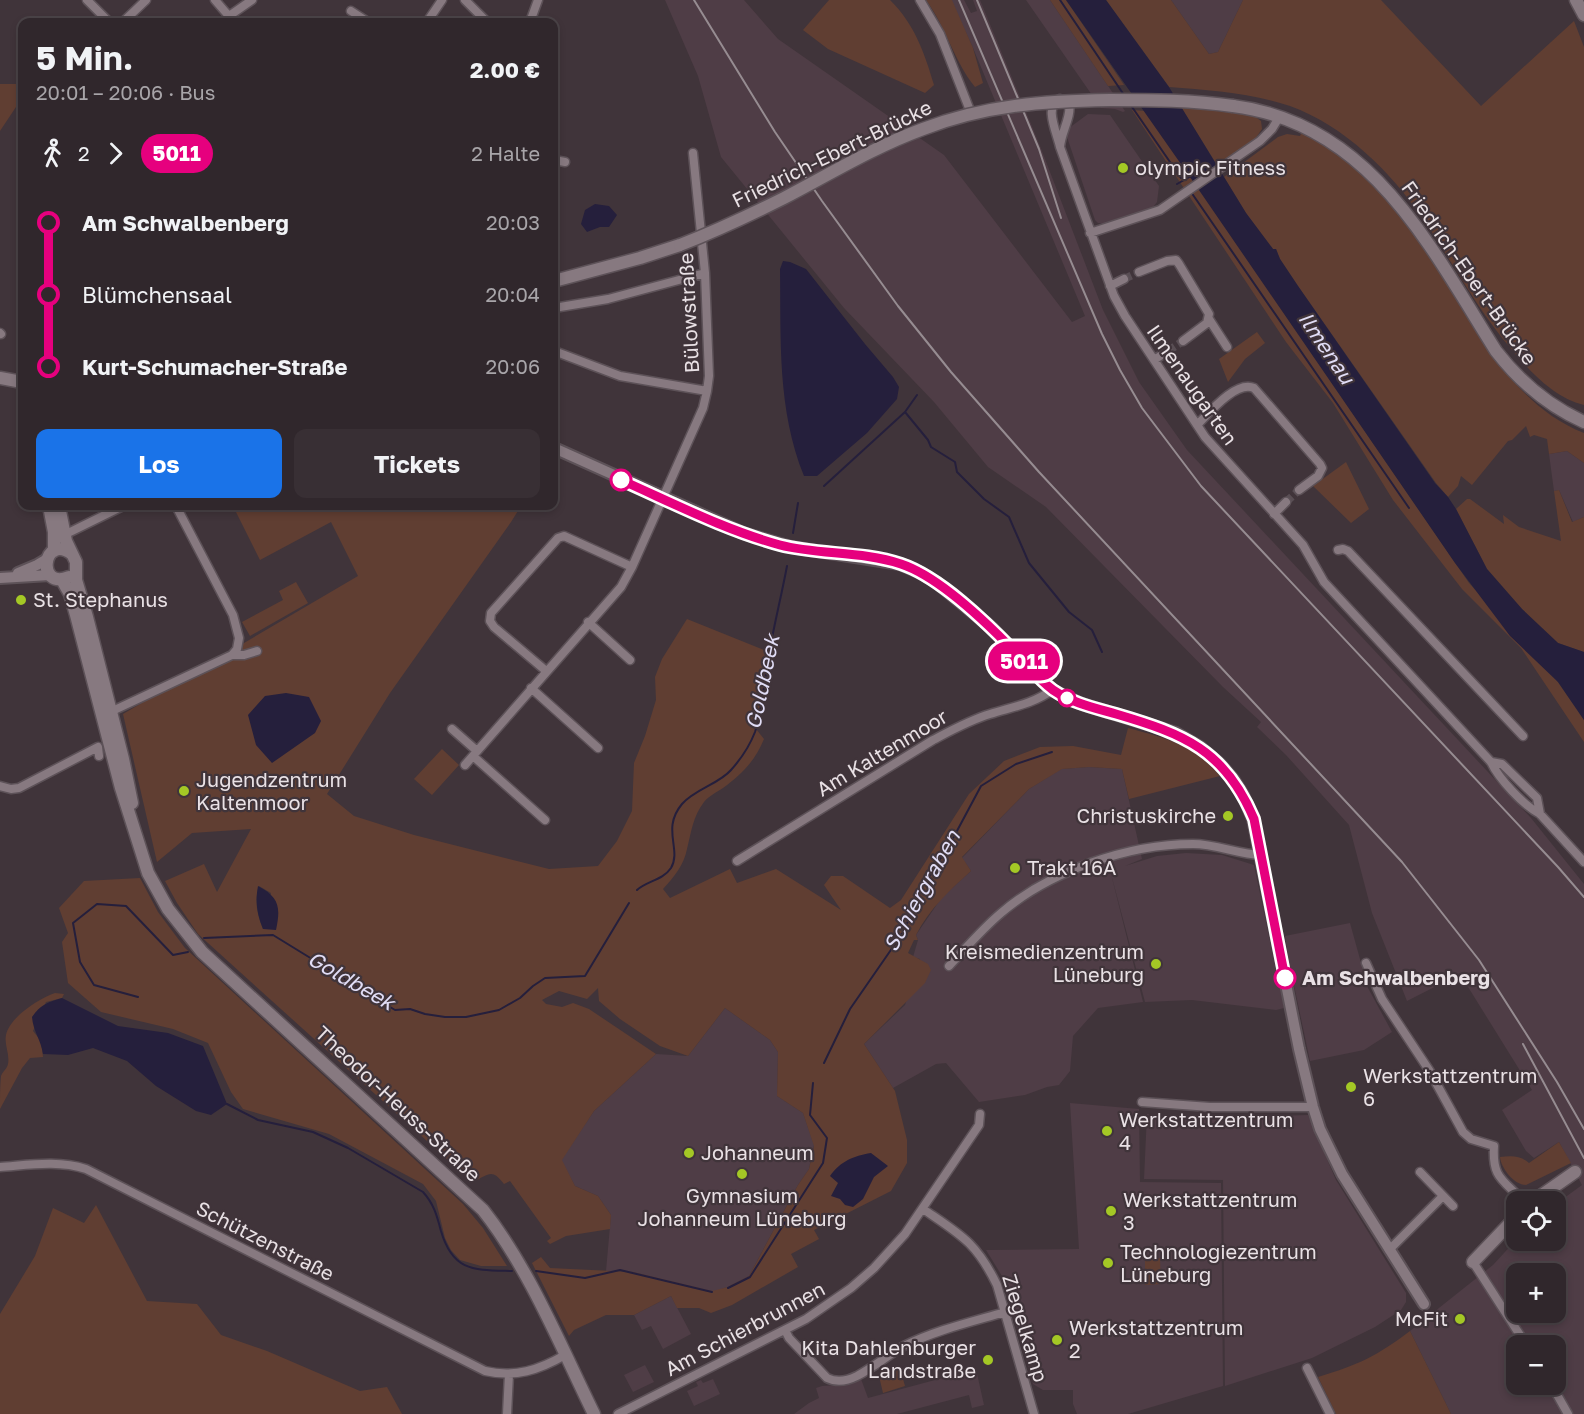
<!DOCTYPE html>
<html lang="de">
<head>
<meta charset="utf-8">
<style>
	:root { --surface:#30272c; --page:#382f34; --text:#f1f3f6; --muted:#a8a5a9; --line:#4b4448; --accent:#1a73e8 }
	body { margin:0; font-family:"Golos Text",sans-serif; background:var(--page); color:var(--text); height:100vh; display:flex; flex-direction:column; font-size:22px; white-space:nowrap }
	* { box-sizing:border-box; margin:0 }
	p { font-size:20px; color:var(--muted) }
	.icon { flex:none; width:33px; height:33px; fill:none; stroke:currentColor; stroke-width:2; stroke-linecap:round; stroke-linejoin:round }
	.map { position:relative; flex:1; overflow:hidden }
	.side { position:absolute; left:18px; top:18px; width:540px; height:492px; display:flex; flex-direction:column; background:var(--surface); border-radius:12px; box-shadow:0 3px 9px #0003,0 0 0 2px var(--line) }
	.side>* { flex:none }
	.badge { padding:0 12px; border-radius:20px; font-size:21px; line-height:39px }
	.tools { position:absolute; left:1506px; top:1191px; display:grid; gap:12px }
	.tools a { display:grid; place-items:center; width:60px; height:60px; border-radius:12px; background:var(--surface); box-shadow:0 3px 9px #0003,0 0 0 2px var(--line); font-size:30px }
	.map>.badge { position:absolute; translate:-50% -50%; box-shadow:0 0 0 3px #fff }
	.legs { display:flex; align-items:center; gap:9px; height:66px; padding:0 18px; font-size:20px }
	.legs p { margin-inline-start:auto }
	.headline { display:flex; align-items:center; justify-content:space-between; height:102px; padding:0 18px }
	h1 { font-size:33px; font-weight:700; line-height:45px }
	.action { display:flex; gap:12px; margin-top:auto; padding:12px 18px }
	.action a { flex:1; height:69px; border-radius:12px; background:var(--accent); color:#fff; font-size:24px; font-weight:700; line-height:69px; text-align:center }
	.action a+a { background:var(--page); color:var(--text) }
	ul { padding:0 18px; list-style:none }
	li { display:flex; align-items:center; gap:21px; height:72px; font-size:22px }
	li i { display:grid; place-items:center; width:9px; height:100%; margin:0 8px; background:currentColor }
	li i::after { content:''; width:15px; height:15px; margin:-8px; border:4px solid; border-radius:50%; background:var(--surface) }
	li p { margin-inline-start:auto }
	li:first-child i { background:linear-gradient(#0000 50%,currentColor 0) }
	li:last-child i { background:linear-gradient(currentColor 50%,#0000 0) }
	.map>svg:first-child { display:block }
	.built { fill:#4f3d46; fill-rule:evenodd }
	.green { fill:#603e32; fill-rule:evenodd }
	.water { fill:#251f3c }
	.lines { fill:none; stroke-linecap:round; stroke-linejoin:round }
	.stream { stroke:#251f3c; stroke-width:2 }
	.minor-tunnel { stroke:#594e54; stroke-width:8; stroke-dasharray:8 4; stroke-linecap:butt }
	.minor-casing { stroke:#5d5258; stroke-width:11 }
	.tertiary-casing { stroke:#5d5258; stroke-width:14 }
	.secondary-casing { stroke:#5d5258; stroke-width:15 }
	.minor { stroke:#877980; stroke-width:8 }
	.tertiary { stroke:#877980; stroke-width:10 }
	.secondary { stroke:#877980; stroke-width:12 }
	.rail { stroke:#968c91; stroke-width:2 }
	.secondary-bridge-casing { stroke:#5d5258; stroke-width:15; stroke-linecap:butt }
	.secondary-bridge { stroke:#877980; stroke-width:12 }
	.line-1-casing { stroke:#fff; stroke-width:14 }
	.line-1 { stroke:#e6007e; stroke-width:9 }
	.poi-dot { fill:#a4c825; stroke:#40343a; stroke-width:2 }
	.stop-1-dot { fill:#fff; stroke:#e6007e; stroke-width:3 }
	.labels { text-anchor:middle; stroke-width:4.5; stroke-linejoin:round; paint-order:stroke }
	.street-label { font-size:20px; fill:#e9e1e5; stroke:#40343a }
	.poi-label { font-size:20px; fill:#e9e1e5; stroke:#40343a; text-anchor:start }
	.stop-label { font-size:20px; font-weight:bold; fill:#e9e1e5; stroke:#40343a; text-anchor:start }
	.water-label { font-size:21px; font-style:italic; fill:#e1ddf6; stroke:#40343a }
</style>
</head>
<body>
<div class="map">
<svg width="1584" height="1414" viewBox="0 0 1584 1414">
	<rect width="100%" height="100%" fill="#40343a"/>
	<path class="built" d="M665 0H744L778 39 944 155 1072 322 1085 316 973 48 951 0H964L971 13 977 11 973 0H980L1040 146 1103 310 1139 382 1187 450 1531 818 1584 884V1414H1451L1410 1331 1493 1265 1516 1240H1556V1204L1582 1185 1559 1142 1534 1158 1526 1151 1502 1110 1532 1090 1460 974 1407 1001 1372 913 1349 825 1286 755 1257 727 1261 722 1223 687 1046 507 988 467 934 402 844 308 721 157 698 76ZM1516 1274H1556V1312H1516ZM1516 1346H1556V1384H1516Z
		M1026 0H1050L1125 111 1123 112 1115 109 1101 108Z
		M1171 0H1243L1218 52 1209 54Z
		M1088 114 1110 115 1159 186 1157 202 1151 210 1105 224 1098 223 1095 220 1067 137 1069 128Z
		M1567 451 1584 463V517L1573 522 1559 490 1554 491 1549 454Z
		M1089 767 1122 769 1142 859 1125 866 1157 856 1186 853 1222 855 1254 865 1284 1008 1276 1010 1192 1000 1145 1002 1110 870 1143 1002 1098 1008 1073 1036 1070 1071 1059 1085 1047 1087 1025 1095 979 1102 946 1063 936 1064 893 1088 864 1044 905 1005 920 959 913 957 918 940 916 935 942 897 971 871 962 858 1029 789 1061 769Z
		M1350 923 1368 988 1392 1032 1364 1050 1310 1061 1288 957 1285 936Z
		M725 1008 770 1040 778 1052 777 1096 803 1113 814 1145 809 1169 798 1185 749 1276 728 1287 712 1292 633 1272 606 1271 611 1215 598 1196 575 1186 561 1160 594 1111 656 1054 688 1056Z
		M1070 1103 1139 1109 1140 1182 1221 1183 1223 1386 1128 1414H1077L1073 1404V1390H1043L1033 1384 1002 1276 986 1250 1079 1249Z
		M1147 1114 1224 1118 1308 1115 1336 1180 1406 1293V1302L1401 1310 1375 1327 1312 1358 1225 1386 1223 1180 1144 1179Z
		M671 1296 691 1334 663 1349 651 1326 642 1330 634 1315Z
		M645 1365 654 1382 633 1392 624 1375Z
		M976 1369 984 1405 972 1408 969 1395 897 1414H794L809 1403 819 1398 816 1388 822 1386 851 1384 861 1379 868 1398Z
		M713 1379 720 1394 694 1406 687 1391 698 1386 696 1382 701 1380 703 1383Z"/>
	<path class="green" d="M829 0H890C914 23 925 54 934 85L925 93 828 49 803 30Z
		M926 0H952L973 48 983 83 975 87C954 61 946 27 926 0Z
		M1050 0H1066L1124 85 1108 86Z
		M1106 0H1171L1209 54 1218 52 1243 0H1381L1481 106 1574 21 1584 47V405C1556 399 1530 372 1513 351 1478 311 1453 263 1423 219 1391 172 1345 126 1290 106 1251 93 1209 90 1169 87Z
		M0 84H22V98L0 131Z
		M1181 107 1253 115 1261 121 1262 129 1255 139 1217 165Z
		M1132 110 1146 111 1469 583 1538 657 1558 682 1584 720V742L1521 648 1462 589 1393 500 1333 403 1286 342Z
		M1302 132C1341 152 1375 182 1403 216 1413 227 1420 242 1428 254 1470 318 1509 404 1584 433V463L1567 451 1549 454 1547 439 1534 435 1530 437 1526 426 1512 440 1508 441 1472 485 1461 476 1458 486 1448 497 1436 483 1298 286 1280 259 1276 249H1273L1246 213 1224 177 1278 137 1287 134 1300 136Z
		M1257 332 1265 343 1245 359 1228 382 1219 359Z
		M1346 462 1369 509 1351 523 1313 486Z
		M1559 490 1572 522 1584 517V652L1558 643 1522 609 1487 569 1456 509 1467 499H1470L1504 524 1503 515 1519 527 1561 541 1554 491Z
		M233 506H521L511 522 390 693 327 794 354 816 414 835 549 869 598 866 617 841 632 811 634 763 645 736 656 700 655 677 662 659 687 619 769 652 756 729 764 739C755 761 742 774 723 788 717 792 709 796 704 802 693 816 691 833 687 849 684 865 674 877 663 889L670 898 730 869 737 883 776 869 841 910 824 885 831 876H843L890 908 901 900 969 794 1004 761 1040 747 1073 746 1121 755 1128 728C1166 738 1194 745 1220 776L1129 799 1122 769 1089 767 1062 769 1029 789 962 857 971 871C950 890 929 909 916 935L918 940H914L908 953 928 964 931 970 925 983 864 1044 895 1091 907 1140V1163L891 1191 814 1230 819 1239 791 1254 798 1267 732 1305 711 1313 699 1308H677L671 1296 634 1315H606L574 1330 569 1336 532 1263 541 1257 550 1268 633 1272 712 1291 728 1287 749 1276 798 1185 809 1169 814 1146 803 1113 777 1096 778 1052 770 1040 725 1008 688 1056 660 1046 620 1019 599 1001 598 988 587 999 559 991 542 1000 546 1004 562 1007 573 1003 589 1009 656 1054 594 1111 562 1160 575 1186 598 1196 611 1215 610 1229 566 1236 550 1244 547 1241 551 1238 510 1181 504 1184C492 1168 489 1174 473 1182L469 1179 198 934 177 903 165 881 204 864 217 892 251 829 192 833 157 862 123 714 358 576 331 522 260 560ZM259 886 271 893 263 929C257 915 254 901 259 886Z
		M296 582 308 603 250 636 242 622 283 600 279 591Z
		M442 749 459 765 432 795 414 779Z
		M140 878 158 912 185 948 463 1204 483 1228 507 1266H481L460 1260 451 1250 445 1238 436 1201 423 1184 329 1134 243 1109 231 1092 208 1043 173 1029 101 1012 68 983 62 942 68 933 59 908 84 881Z
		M55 993 64 994 62 998 46 1002 33 1031 41 1041 43 1057 30 1058 22 1068 0 1109C0 1100 0 1085 1 1076 3 1071 7 1069 8 1064 10 1054 4 1045 6 1035 10 1017 38 999 55 993Z
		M1559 1142 1571 1163 1526 1185C1514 1185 1501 1168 1500 1157 1511 1156 1520 1155 1529 1163Z
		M96 1205 147 1301 197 1304 221 1335 267 1351 360 1391 387 1387 402 1414H0V1314L35 1256 53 1208 84 1223Z
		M1145 1258H1160L1161 1284 1145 1285Z
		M1410 1331 1451 1414H1336L1318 1377C1358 1365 1377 1356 1410 1331Z
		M899 1365 905 1386 883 1393 879 1376Z"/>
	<path class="water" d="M1066 0H1106L1169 87 1246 213 1273 249H1276L1280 259 1298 286 1435 483 1448 497 1456 509 1487 569 1522 609 1558 643 1584 652V720L1558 682 1510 636 1455 563 1190 177Z
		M595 204 609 206 617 215 609 227H600L587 232 581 224 585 210Z
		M783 261 790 262 806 269 865 344 893 377 899 387 897 399 867 433 817 476H804C777 409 781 339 780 269Z
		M286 693 309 697 321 721 315 733 272 763 256 745 248 715 265 696Z
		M258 886C279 897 281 907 276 930L263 929C257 914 255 902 258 886Z
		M62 998 118 1026 168 1033 203 1046 227 1104 211 1115 196 1111 156 1086 127 1061 93 1048 68 1055 43 1054C41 1040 33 1031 32 1017 40 1005 48 1002 62 998Z
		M871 1153 888 1166 874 1177 863 1199 853 1207 845 1205 840 1199 831 1196 838 1183 830 1176C841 1161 853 1156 871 1153Z"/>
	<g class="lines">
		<path class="stream" d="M1060 0 1124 95
			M1130 104 1181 178
			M1177 184 1193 175
			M1191 192 1409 508
			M905 412 928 440 931 447 955 462 957 472 984 499 1009 517 1029 563 1069 612 1092 630 1102 652
			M824 486 905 412 917 395
			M793 533 798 503
			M637 890C647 881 663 880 671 868 682 849 661 829 682 804 695 789 719 784 731 770 740 760 750 745 755 732 762 712 764 681 768 660 773 629 781 598 787 566
			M204 938 273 935 395 1010 410 1009 425 1014 445 1017H466L499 1010 520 998 533 986 545 978 585 976 629 903
			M138 997 94 985 80 962 73 923 97 904 126 906 173 955 188 952
			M824 1063 850 1009 904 931 921 889 950 844 981 786 1016 764 1052 752
			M227 1104 258 1120 313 1132 348 1148 423 1192C434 1204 437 1216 441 1231 453 1272 474 1270 512 1271
			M536 1271 585 1278 620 1270 712 1292
			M728 1288 750 1277 823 1163 827 1138 810 1115 813 1083"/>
		<path class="minor-tunnel" d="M1124 279 1139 272
			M1168 351 1183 341
			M1286 502 1299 490"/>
		<defs>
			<path id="minor" d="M87 0 109 22
				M215 0 234 22
				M465 0 487 22
				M920 0 940 34 971 113
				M351 11 368 22
				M229 16 252 0
				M123 22 146 0
				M427 22 442 0
				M530 22 538 0
				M1060 147C1057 133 1043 105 1060 99L1069 104C1072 116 1061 132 1060 147L1114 296 1125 316 1205 437 1303 545 1324 582 1491 762C1499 779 1523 805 1540 814L1584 862
				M554 160 565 162
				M1090 233 1160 210 1260 141 1272 129 1280 116
				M1139 272 1167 261 1176 260 1179 264 1209 314 1207 323 1183 341
				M1110 286 1124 279
				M554 308 608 299 705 273
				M1209 319 1227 347
				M0 333 1 334
				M554 351 620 376 707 391
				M1154 360 1168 351
				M1197 425C1209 413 1236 380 1254 388L1320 464 1322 468 1318 476 1299 490
				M176 506 233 615 239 638 237 649 232 655
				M1274 514 1286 502
				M64 535 123 506
				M1338 550 1343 549 1348 551 1523 736
				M588 622 630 660
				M545 670 494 627 490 621 491 613 558 538 564 536 632 567
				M531 688 598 748
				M108 713 232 655H244L257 651
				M452 729 477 751
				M473 756 545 820
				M1491 762 1502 764 1537 798 1540 814
				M465 765 621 587 632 567 703 408 707 391 709 376 705 273 693 153
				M0 786 11 789 19 788 98 747 99 756
				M737 861 933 740C952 730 970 720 990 714 1012 707 1033 704 1052 690
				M1366 963 1382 999 1429 1070 1463 1132 1471 1139 1494 1146C1492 1179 1503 1179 1524 1202
				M949 966C966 948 982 929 1001 913 1050 871 1128 844 1193 844 1216 844 1238 854 1261 855
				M1142 1102 1210 1107H1313
				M0 1167C29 1165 58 1160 86 1169L485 1371C515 1378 539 1370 565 1355
				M1420 1172 1453 1206
				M923 1209C961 1235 976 1242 997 1285L1034 1414
				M1389 1250 1443 1196
				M1473 1262 1527 1346
				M785 1330 789 1338 827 1378C837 1383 847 1381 857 1376 874 1367 888 1355 904 1346 936 1330 971 1322 1005 1312
				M1307 1368 1330 1414
				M1551 1384 1568 1414
				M507 1414 509 1374
				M618 1414 806 1319 851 1288 874 1268 905 1234 979 1125 980 1114"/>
			<path id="tertiary" d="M554 448 743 533 791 547 900 564 921 573 936 582 993 629 1052 690 1082 704 1176 733 1200 747 1220 764 1233 779 1243 795 1253 819 1299 1049 1313 1107 1320 1129 1342 1174 1424 1304
				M18 573 37 565 47 559
				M0 578 50 575"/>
			<path id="secondary" d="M1576 0 1584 15
				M1233 106C1370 123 1430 246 1496 351 1520 382 1548 406 1584 422
				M554 281 640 258 680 245
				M0 378 22 382
				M49 506 54 532V551
				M59 506 66 541 76 562V580L87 617 123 759 132 803
				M69 577C35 591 43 532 72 554
				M62 580 70 594 76 615 121 788 148 873 168 909 202 952 483 1210C529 1268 561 1347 594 1414
				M1532 1202 1575 1172
				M1473 1262 1516 1217"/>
		</defs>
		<use href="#minor" class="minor-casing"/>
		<use href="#tertiary" class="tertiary-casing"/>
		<use href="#secondary" class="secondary-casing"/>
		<use href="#minor" class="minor"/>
		<use href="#tertiary" class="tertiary"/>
		<use href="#secondary" class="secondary"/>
		<path class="rail" d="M694 0 775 132 822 201 898 306 951 372 1039 472 1402 862 1479 960 1557 1082 1584 1129
			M959 0 1102 334 1120 370 1142 408 1201 486 1558 867 1584 897
			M977 0 1039 149 1061 218
			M1523 1044 1584 1158"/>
		<defs>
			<path id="secondary-bridge" d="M680 245C716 231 750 215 784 198 830 174 874 147 923 129 985 105 1044 101 1110 100 1151 100 1192 100 1233 106"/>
		</defs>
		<use href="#secondary-bridge" class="secondary-bridge-casing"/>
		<use href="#secondary-bridge" class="secondary-bridge"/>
	</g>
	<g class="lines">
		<defs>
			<path id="line-1" d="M621 480C673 503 725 530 780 545 819 555 862 551 901 564 940 577 986 622 1015 652 1027 664 1039 680 1053 690 1072 703 1095 708 1116 714 1184 734 1225 750 1254 819L1285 978"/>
		</defs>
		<use href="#line-1" class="line-1-casing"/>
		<use href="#line-1" class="line-1"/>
	</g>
	<g class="poi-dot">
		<circle cx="1123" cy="168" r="6"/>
		<circle cx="21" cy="600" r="6"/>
		<circle cx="184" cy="791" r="6"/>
		<circle cx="1228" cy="816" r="6"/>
		<circle cx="1015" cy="868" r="6"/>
		<circle cx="1156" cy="964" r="6"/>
		<circle cx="1351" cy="1087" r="6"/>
		<circle cx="1107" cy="1131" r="6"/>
		<circle cx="689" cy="1153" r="6"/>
		<circle cx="742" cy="1174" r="6"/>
		<circle cx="1111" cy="1211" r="6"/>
		<circle cx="1108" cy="1263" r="6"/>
		<circle cx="1460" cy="1319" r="6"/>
		<circle cx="1057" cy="1340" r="6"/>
		<circle cx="988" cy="1360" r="6"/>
	</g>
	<g class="stop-1-dot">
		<circle cx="621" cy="480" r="10"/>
		<circle cx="1067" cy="698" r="8"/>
		<circle cx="1285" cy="978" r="10"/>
	</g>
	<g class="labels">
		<g class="street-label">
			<text transform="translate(832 154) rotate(-26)" y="7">Friedrich-Ebert-Brücke</text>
			<text transform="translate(1469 273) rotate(55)" y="7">Friedrich-Ebert-Brücke</text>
			<text transform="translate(689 313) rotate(-93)" y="7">Bülowstraße</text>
			<text transform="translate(1192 385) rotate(55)" y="7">Ilmenaugarten</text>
			<text transform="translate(882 753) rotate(-31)" y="7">Am Kaltenmoor</text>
			<text transform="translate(398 1104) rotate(43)" y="7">Theodor-Heuss-Straße</text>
			<text transform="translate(265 1241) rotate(27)" y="7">Schützenstraße</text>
			<text transform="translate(1025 1328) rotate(73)" y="7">Ziegelkamp</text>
			<text transform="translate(745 1329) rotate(-28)" y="7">Am Schierbrunnen</text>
		</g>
		<g class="poi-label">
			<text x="1135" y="175">olympic Fitness</text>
			<text x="33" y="607">St. Stephanus</text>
			<text x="196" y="787">Jugendzentrum<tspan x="196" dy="23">Kaltenmoor</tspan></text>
			<text x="1216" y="823" text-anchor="end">Christuskirche</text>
			<text x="1027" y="875">Trakt 16A</text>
			<text x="1144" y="959" text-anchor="end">Kreismedienzentrum<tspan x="1144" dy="23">Lüneburg</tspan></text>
			<text x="1363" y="1083">Werkstattzentrum<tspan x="1363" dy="23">6</tspan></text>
			<text x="1119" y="1127">Werkstattzentrum<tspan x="1119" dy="23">4</tspan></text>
			<text x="701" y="1160">Johanneum</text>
			<text x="742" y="1203" text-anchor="middle">Gymnasium<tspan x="742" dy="23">Johanneum Lüneburg</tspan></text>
			<text x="1123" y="1207">Werkstattzentrum<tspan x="1123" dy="23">3</tspan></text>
			<text x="1120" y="1259">Technologiezentrum<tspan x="1120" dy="23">Lüneburg</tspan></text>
			<text x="1448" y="1326" text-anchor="end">McFit</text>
			<text x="1069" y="1335">Werkstattzentrum<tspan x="1069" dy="23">2</tspan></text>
			<text x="976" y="1355" text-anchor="end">Kita Dahlenburger<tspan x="976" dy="23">Landstraße</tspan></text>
		</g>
		<g class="stop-label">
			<text x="1302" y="985">Am Schwalbenberg</text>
		</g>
		<g class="water-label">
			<text transform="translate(1326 348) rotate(56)" y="7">Ilmenau</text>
			<text transform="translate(763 682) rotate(-78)" y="7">Goldbeek</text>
			<text transform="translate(922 891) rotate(-61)" y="7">Schiergraben</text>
			<text transform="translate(351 981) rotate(30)" y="7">Goldbeek</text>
		</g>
	</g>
</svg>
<div class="tools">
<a><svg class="icon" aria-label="locate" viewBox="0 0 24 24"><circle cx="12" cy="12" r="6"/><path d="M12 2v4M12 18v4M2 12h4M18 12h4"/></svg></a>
<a>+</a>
<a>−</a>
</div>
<b class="badge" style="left:1024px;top:661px;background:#e6007e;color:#fff">5011</b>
<section class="side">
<div class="headline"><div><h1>5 Min.</h1><p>20:01 – 20:06 · Bus</p></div><b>2.00 €</b></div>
<div class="legs"><svg class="icon" aria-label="walk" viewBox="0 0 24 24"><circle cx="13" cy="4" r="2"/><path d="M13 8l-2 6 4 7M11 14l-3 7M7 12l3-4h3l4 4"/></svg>2<svg class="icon" aria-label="forward" viewBox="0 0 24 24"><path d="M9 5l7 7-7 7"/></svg><b class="badge" style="background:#e6007e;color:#fff">5011</b><p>2 Halte</p></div>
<ul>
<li><i style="color:#e6007e"></i><b>Am Schwalbenberg</b><p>20:03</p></li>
<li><i style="color:#e6007e"></i><span>Blümchensaal</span><p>20:04</p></li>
<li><i style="color:#e6007e"></i><b>Kurt-Schumacher-Straße</b><p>20:06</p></li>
</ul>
<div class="action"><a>Los</a><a>Tickets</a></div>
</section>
</div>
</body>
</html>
